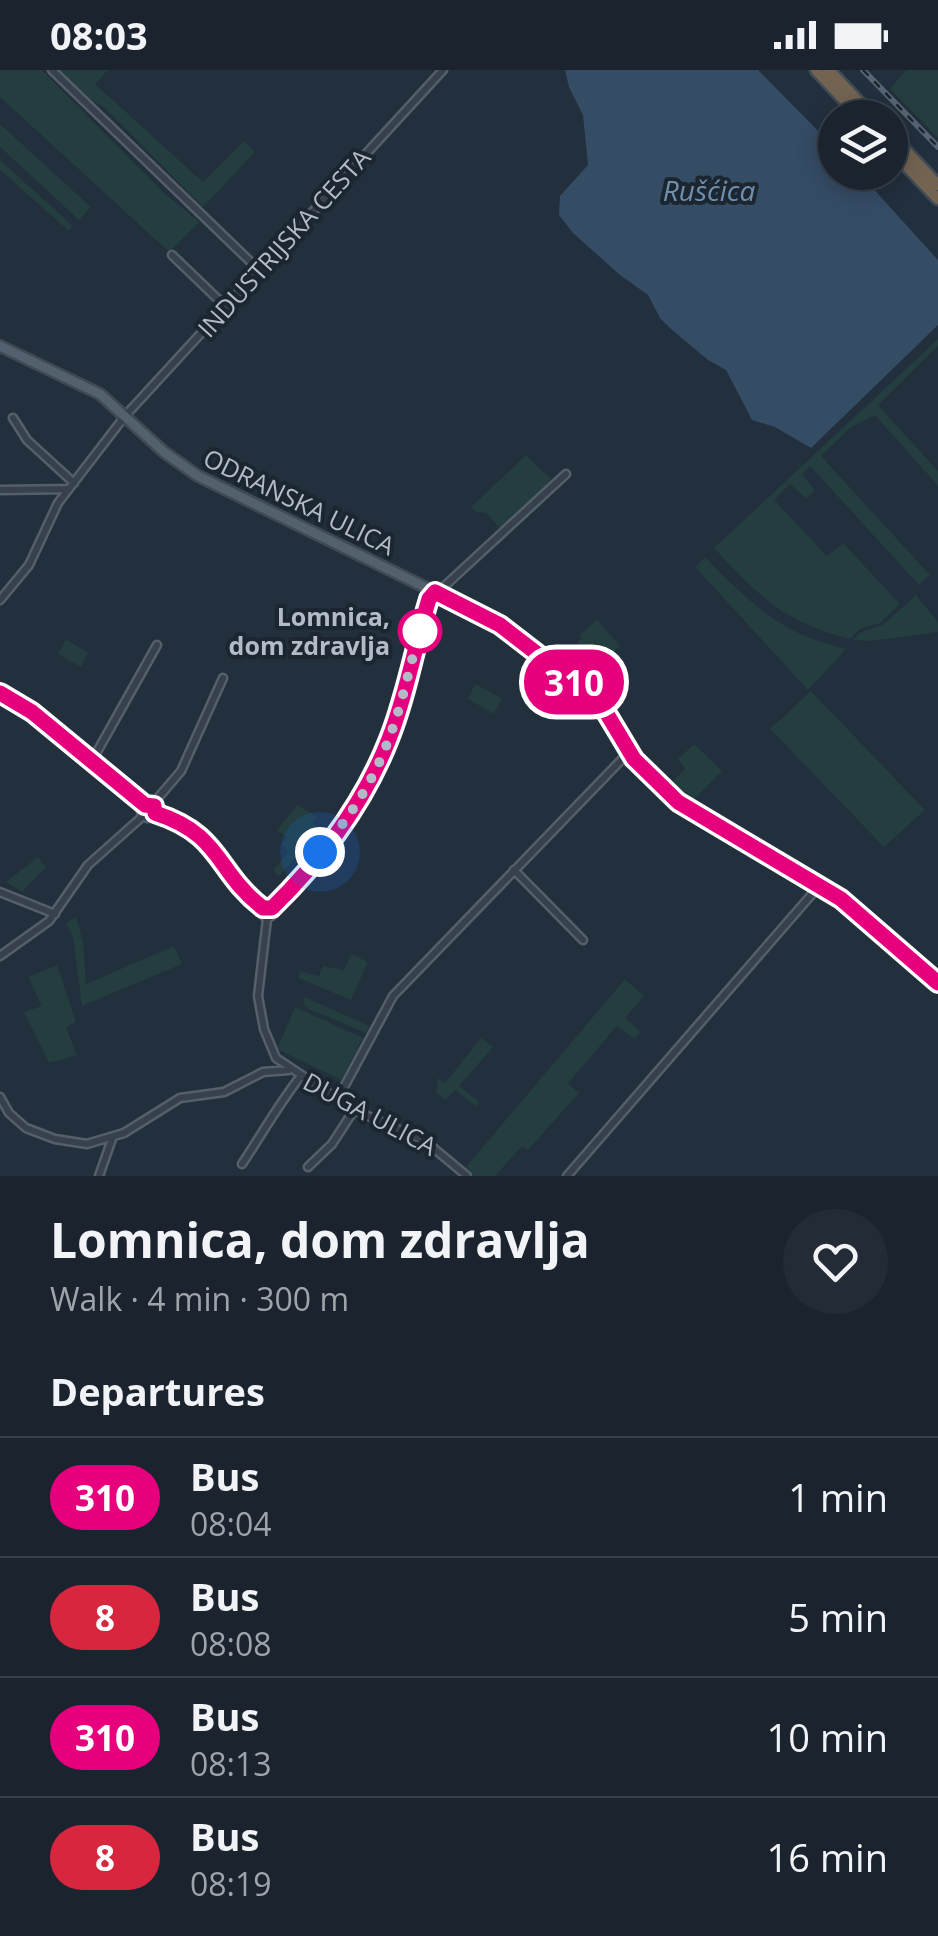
<!DOCTYPE html>
<html lang="en">
<head>
<meta charset="utf-8">
<style>
	:root { --surface:#1a232e; --page:#232b36; --text:#f1f3f6; --muted:#9fa4aa; --line:#38404a }
	body { margin:0; font-family:"Open Sans",sans-serif; background:var(--page); color:var(--text); height:100vh; display:flex; flex-direction:column; font-size:38px; white-space:nowrap }
	* { box-sizing:border-box; margin:0 }
	p { font-size:32px; color:var(--muted) }
	.icon { flex:none; width:55px; height:55px; fill:none; stroke:currentColor; stroke-width:2; stroke-linecap:round; stroke-linejoin:round }
	.map { position:relative; height:1106px; overflow:hidden }
	.side { display:flex; flex-direction:column; background:var(--surface); flex:1 }
	.side>* { flex:none }
	.badge { padding:0 20px; border-radius:32px; font-size:35px; line-height:65px }
	.controls { position:absolute; left:818px; top:30px; display:grid; gap:20px }
	.controls a { display:grid; place-items:center; width:90px; height:90px; border-radius:50%; background:var(--surface); box-shadow:0 5px 25px #0003,0 0 0 2px var(--line); font-size:50px }
	.you { position:absolute; width:50px; height:50px; margin:-25px; border:8px solid #fff; border-radius:50%; background:#1a73e8; box-shadow:0 0 0 15px #1a73e833 }
	.map>.badge { position:absolute; translate:-50% -50%; box-shadow:0 0 0 5px #fff }
	h2 { padding:0 50px; font-size:38px; line-height:90px }
	.round { display:grid; place-items:center; flex:none; width:105px; height:105px; border-radius:52px; background:var(--page) }
	.summary { display:flex; align-items:center; justify-content:space-between; height:170px; padding:0 50px }
	h1 { font-size:48px; font-weight:700; line-height:75px }
	ul { padding:0; list-style:none }
	li { display:flex; align-items:center; gap:30px; height:120px; padding:0 50px; border-top:2px solid var(--line) }
	li div { flex:1 }
	li b { display:block; font-size:38px }
	li em { font-style:normal }
	li .badge { min-width:110px; font-weight:700; text-align:center }
	.status { display:flex; justify-content:space-between; align-items:center; height:70px; padding:0 50px; background:var(--surface); direction:ltr }
	.status svg { height:28px; fill:currentColor }
	.map>svg:first-child { display:block }
	.green { fill:#243d3e }
	.water { fill:#354c65 }
	.lines { fill:none; stroke-linecap:round; stroke-linejoin:round }
	.minor-casing { stroke:#545f6a; stroke-width:11 }
	.major-casing { stroke:#3f4a55; stroke-width:14 }
	.highway-casing { stroke:#414c57; stroke-width:15 }
	.minor { stroke:#36414d; stroke-width:6 }
	.major { stroke:#53606d; stroke-width:9 }
	.highway { stroke:#736452; stroke-width:10 }
	.rail-casing { stroke:#576574; stroke-width:6 }
	.rail { stroke:#1b2631; stroke-width:2.5; stroke-dasharray:8; stroke-linecap:butt }
	.line-casing { stroke:#fff; stroke-width:22 }
	.line { stroke:#e6007e; stroke-width:15 }
	.walk { stroke:#b1bcc8; stroke-width:10; stroke-dasharray:0 18 }
	.stop-dot { fill:#fff; stroke:#e6007e; stroke-width:5 }
	.labels { text-anchor:middle; stroke-width:8; stroke-linejoin:round; paint-order:stroke }
	.street-label { font-size:25px; fill:#b1bcc8; stroke:#1b2631 }
	.stop-label { font-size:25px; font-weight:bold; fill:#b1bcc8; stroke:#1b2631; text-anchor:end }
	.water-label { font-size:28px; font-style:italic; fill:#708fad; stroke:#1b2631 }
</style>
</head>
<body>
<div class="status"><b>08:03</b><svg viewBox="0 0 49 12"><path d="M0 12V9h3v3zM5 12V6h3v6zM10 12V3h3v9zM15 12V0h3v12zM26 1h20v11H26zM47 4h2v5h-2z"/></svg></div>
<div class="map">
<svg width="938" height="1106" viewBox="0 0 938 1106">
	<rect width="100%" height="100%" fill="#222f3d"/>
	<path class="green" d="M0 0H42L164 123 199 152 169 182 0 27Z
		M60 0H108L95 14 203 112 244 71 255 82 203 137 105 38 90 29Z
		M906 0H938V68L890 19Z
		M0 54 91 137 79 150 0 77Z
		M0 90 73 156 69 161 0 100Z
		M938 269V276L878 335 938 401V416L875 345 850 358 821 386 930 505 919 515 810 396 802 404 815 420 807 429 790 414 774 430 827 486 843 473 900 534 880 553 860 559 850 569C782 551 761 528 714 478Z
		M526 385 554 412 502 461 486 443 476 442 471 437Z
		M705 487C751 534 781 564 846 579L808 620 695 497Z
		M916 525 938 552V562L871 571 853 570 859 563 884 554Z
		M597 549 620 576 605 590 595 579 590 583 578 572 582 568 579 566Z
		M66 569 88 583 81 597 58 584Z
		M475 614 502 628 494 644 468 629Z
		M811 621 925 740 884 777 770 659Z
		M694 674 722 701 691 732 684 733 666 718 685 699 678 689Z
		M297 735 317 747 313 753 321 759 279 806 273 800 289 782 282 774 287 767 277 760Z
		M38 787 46 797 22 822 6 812Z
		M76 847 83 872 86 914 174 876 182 894 82 936 73 868 66 853Z
		M351 884 368 892 351 930 298 908 300 901 319 906 323 896 344 900Z
		M57 895 76 952 66 957 77 985 49 993 24 942 42 936 28 907Z
		M625 909 644 926 625 948 641 962 634 969 617 956 568 1013 579 1023 528 1080 522 1076 495 1106H475L466 1097Z
		M305 927 369 956 366 963 309 939 303 933Z
		M295 937 363 968 341 1010 277 979Z
		M481 968 493 977 459 1016 479 1032 476 1036 455 1020 446 1030 436 1023 438 1008 445 1013Z"/>
	<path class="water" d="M565 0H758L835 78V102L859 103 938 190V255L811 378 775 357 752 350 726 300 708 290 671 259 660 248 648 225 620 205 573 163 559 145 560 126 588 95 583 45 569 17Z"/>
	<g class="lines">
		<defs>
			<path id="minor" d="M52 0 260 201
				M172 185 226 237
				M13 348 27 370 74 413
				M0 420 69 419
				M437 523 566 404
				M0 530 29 495 58 433 125 346 443 0
				M0 623 33 641 145 735
				M93 689 157 575
				M141 741a7 7 0 1 1 14 0a7 7 0 1 1-14 0Z
				M152 735 181 701 223 608
				M155 743C223 765 215 801 263 838
				M514 800 583 870
				M0 822 55 844
				M272 838C313 798 353 749 378 697 403 644 413 585 429 529L435 522 500 555 592 626 607 644 639 695 678 732 841 829 938 913
				M267 849 274 844 268 836 261 843 267 849 258 926 264 959 276 988 354 1040 425 1071 467 1106
				M0 886 49 851 88 795 143 746
				M0 1027 9 1043 26 1058 55 1069 87 1074 124 1063 180 1028 224 1022 263 1002 289 1000
				M340 1032 344 1017 393 926 629 682
				M242 1094C262 1064 278 1035 300 1007
				M308 1097 332 1074 354 1040
				M99 1106 112 1069
				M567 1106 819 816"/>
			<path id="major" d="M0 276 100 324 164 382 198 406 435 522"/>
			<path id="highway" d="M816 0 861 48
				M829 0 874 48
				M890 64 938 115
				M890 79 938 129"/>
		</defs>
		<use href="#minor" class="minor-casing"/>
		<use href="#major" class="major-casing"/>
		<use href="#highway" class="highway-casing"/>
		<use href="#minor" class="minor"/>
		<use href="#major" class="major"/>
		<use href="#highway" class="highway"/>
		<defs>
			<path id="rail" d="M863 0 938 77"/>
		</defs>
		<use href="#rail" class="rail-casing"/>
		<use href="#rail" class="rail"/>
	</g>
	<g class="lines">
		<defs>
			<path id="line" d="M0 623 32 642 145 735 154 736 155 743C223 765 215 801 263 838H272C321 790 364 733 389 669 407 624 415 575 429 529L435 522 500 555 592 626 607 644 634 689 678 732 841 829 938 913"/>
		</defs>
		<use href="#line" class="line-casing"/>
		<use href="#line" class="line"/>
		<path class="walk" d="M320 782C351 746 375 709 391 663 403 631 411 590 420 561"/>
	</g>
	<circle class="stop-dot" cx="420" cy="561" r="20"/>
	<g class="labels">
		<g class="street-label">
			<text transform="translate(284 173) rotate(-48)" y="9">INDUSTRIJSKA CESTA</text>
			<text transform="translate(299 432) rotate(26)" y="9">ODRANSKA ULICA</text>
			<text transform="translate(370 1044) rotate(28)" y="9">DUGA ULICA</text>
		</g>
		<g class="stop-label">
			<text x="390" y="556">Lomnica,<tspan x="390" dy="29">dom zdravlja</tspan></text>
		</g>
		<g class="water-label">
			<text x="709" y="131">Rušćica</text>
		</g>
	</g>
</svg>
<div class="controls">
<a><svg class="icon" aria-label="layers" viewBox="0 0 24 24"><path d="M12 4l9 5-9 5-9-5zM3 14l9 5 9-5"/></svg></a>
</div>
<div class="you" style="left:320px;top:782px"></div>
<b class="badge" style="left:574px;top:612px;background:#e6007e;color:#fff">310</b>
</div>
<section class="side">
<div class="summary"><div><h1>Lomnica, dom zdravlja</h1><p>Walk · 4 min · 300 m</p></div><a class="round"><svg class="icon" aria-label="heart" viewBox="0 0 24 24"><path d="M12 20l-8-8c-3-5 5-10 8-4 3-6 11-1 8 4z"/></svg></a></div>
<h2>Departures</h2>
<ul>
<li><span class="badge" style="background:#e6007e;color:#fff">310</span><div><b>Bus</b><p>08:04</p></div><em>1 min</em></li>
<li><span class="badge" style="background:#d7263d;color:#fff">8</span><div><b>Bus</b><p>08:08</p></div><em>5 min</em></li>
<li><span class="badge" style="background:#e6007e;color:#fff">310</span><div><b>Bus</b><p>08:13</p></div><em>10 min</em></li>
<li><span class="badge" style="background:#d7263d;color:#fff">8</span><div><b>Bus</b><p>08:19</p></div><em>16 min</em></li>
</ul>
</section>
</body>
</html>
